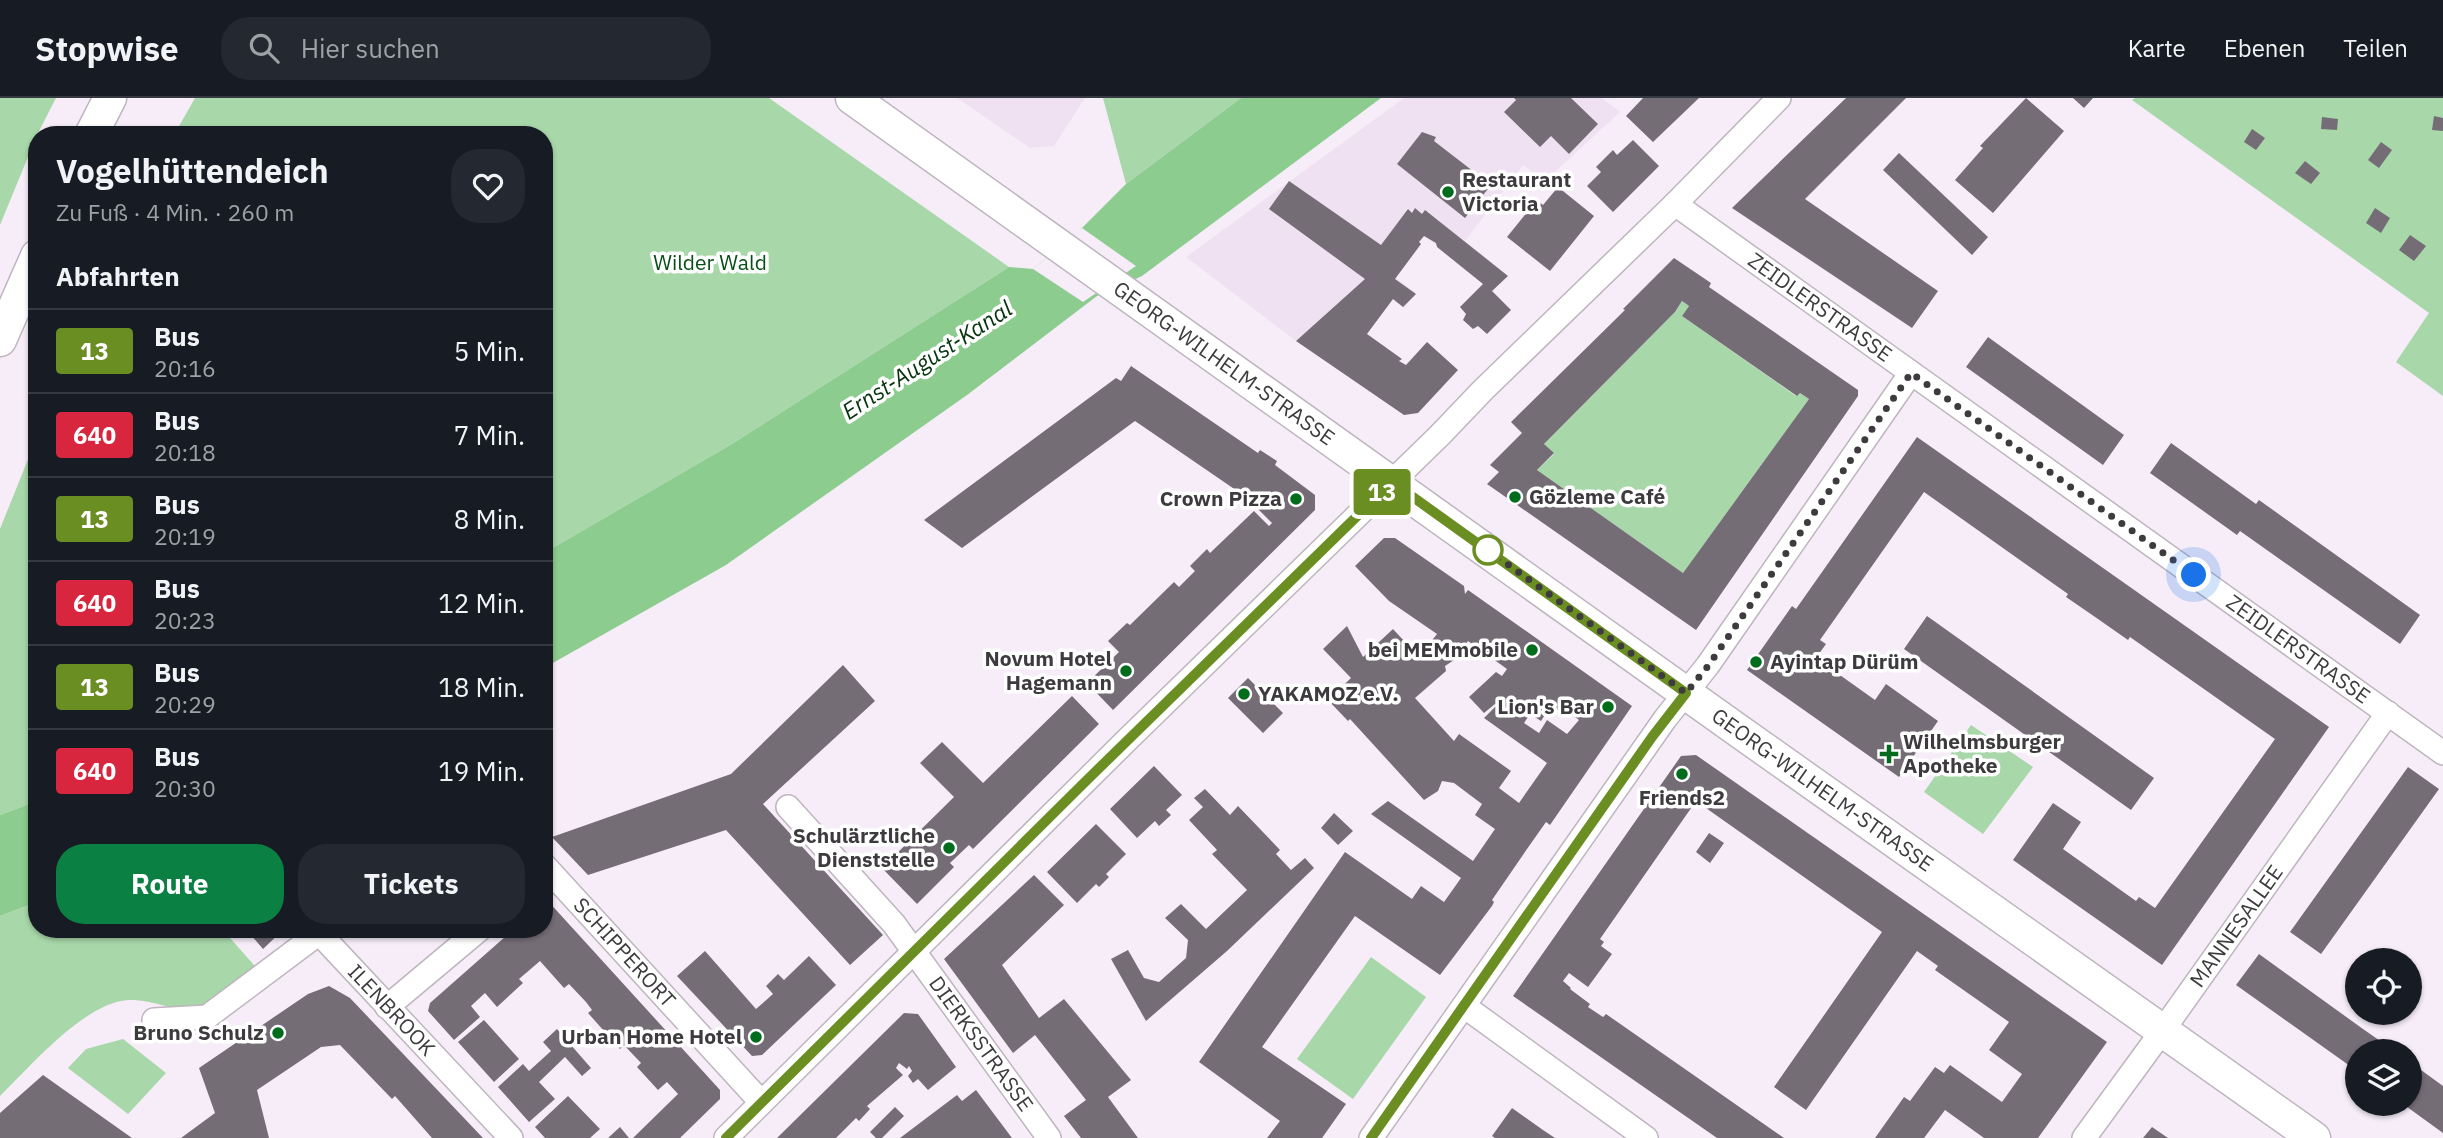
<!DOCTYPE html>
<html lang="de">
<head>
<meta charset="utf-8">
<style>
	:root { --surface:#171b24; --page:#242831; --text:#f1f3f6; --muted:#9ea1a6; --line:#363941; --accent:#0b8043 }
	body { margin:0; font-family:"IBM Plex Sans",sans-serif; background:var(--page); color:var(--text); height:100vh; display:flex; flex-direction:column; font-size:26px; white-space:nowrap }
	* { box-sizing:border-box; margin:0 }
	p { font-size:23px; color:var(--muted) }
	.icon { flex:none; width:38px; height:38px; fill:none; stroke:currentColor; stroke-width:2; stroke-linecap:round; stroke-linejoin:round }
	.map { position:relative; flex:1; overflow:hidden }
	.side { position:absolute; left:28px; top:28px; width:525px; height:812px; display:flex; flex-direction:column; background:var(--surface); border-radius:28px; box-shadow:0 2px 5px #0004 }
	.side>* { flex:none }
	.badge { padding:0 14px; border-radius:5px; font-size:24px; line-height:46px }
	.tools { position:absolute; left:2345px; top:850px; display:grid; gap:14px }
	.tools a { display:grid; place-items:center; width:77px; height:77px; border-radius:50%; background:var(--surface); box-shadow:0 2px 5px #0004; font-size:35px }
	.you { position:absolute; width:35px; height:35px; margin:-18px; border:5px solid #fff; border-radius:50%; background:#1a73e8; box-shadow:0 0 0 10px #1a73e833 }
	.map>.badge { position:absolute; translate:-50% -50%; box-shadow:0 0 0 4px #fff }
	h2 { padding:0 28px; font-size:26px; line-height:63px }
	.round { display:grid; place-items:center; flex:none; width:74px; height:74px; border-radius:28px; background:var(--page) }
	.overview { display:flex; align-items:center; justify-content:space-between; height:119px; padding:0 28px }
	h1 { font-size:33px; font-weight:800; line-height:52px }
	.primary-button { display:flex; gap:14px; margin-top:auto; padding:14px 28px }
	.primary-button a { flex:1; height:80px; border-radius:28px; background:var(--accent); color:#fff; font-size:28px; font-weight:800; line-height:80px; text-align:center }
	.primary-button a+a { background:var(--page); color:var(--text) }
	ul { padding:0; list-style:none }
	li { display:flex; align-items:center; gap:21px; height:84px; padding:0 28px; border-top:2px solid var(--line) }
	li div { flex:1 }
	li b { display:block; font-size:26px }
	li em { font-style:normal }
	li .badge { min-width:77px; font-weight:700; text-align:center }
	header { display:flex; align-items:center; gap:42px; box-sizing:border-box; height:98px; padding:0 35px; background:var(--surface); border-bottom:2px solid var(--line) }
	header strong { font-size:33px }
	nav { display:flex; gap:38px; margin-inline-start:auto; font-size:24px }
	.search { width:490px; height:63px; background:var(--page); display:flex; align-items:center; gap:18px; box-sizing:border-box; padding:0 24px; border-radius:28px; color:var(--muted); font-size:26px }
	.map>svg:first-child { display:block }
	.built { fill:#efe1f2 }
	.green { fill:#a8d7a9 }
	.water { fill:#8ccc8e }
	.pier { fill:#f6edf8 }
	.building { fill:#756d76; fill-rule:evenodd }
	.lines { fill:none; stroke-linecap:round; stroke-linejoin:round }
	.street-casing { stroke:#beb5bf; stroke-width:26 }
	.secondary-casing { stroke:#beb5bf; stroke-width:35 }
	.street { stroke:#fff; stroke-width:23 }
	.secondary { stroke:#fff; stroke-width:32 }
	.line-casing { stroke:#fff; stroke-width:16 }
	.line { stroke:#6b8e23; stroke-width:10 }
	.walk { stroke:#3e3b3f; stroke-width:7; stroke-dasharray:0 12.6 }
	.poi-dot { fill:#016c1c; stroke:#fff; stroke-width:2.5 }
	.stop-dot { fill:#fff; stroke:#6b8e23; stroke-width:3.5 }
	.labels { text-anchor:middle; stroke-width:7; stroke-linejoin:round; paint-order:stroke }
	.poi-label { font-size:21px; font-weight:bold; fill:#3e3b3f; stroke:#fff; text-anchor:end }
	.park-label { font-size:21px; fill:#064e14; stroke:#fff }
	.street-label { font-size:21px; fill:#3e3b3f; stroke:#fff }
	.water-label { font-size:23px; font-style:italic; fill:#05340c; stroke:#fff }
</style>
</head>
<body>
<header>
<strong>Stopwise</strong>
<div class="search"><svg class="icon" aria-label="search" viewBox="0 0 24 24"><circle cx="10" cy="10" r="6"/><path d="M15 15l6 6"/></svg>Hier suchen</div>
<nav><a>Karte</a><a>Ebenen</a><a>Teilen</a></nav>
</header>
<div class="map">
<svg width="2443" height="1040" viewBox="0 0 2443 1040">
	<rect width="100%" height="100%" fill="#f6edf8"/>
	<path class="built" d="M957 0H1085L1054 48 1030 50Z
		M1404 0H1602L1620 14 1545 83 1523 67 1465 143 1508 178 1492 193 1424 137 1396 180 1416 195 1404 210 1365 181 1296 243 1186 159Z"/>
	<path class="green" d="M0 0H56L37 37 0 127Z
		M195 0H769L1009 169 732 346 544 455V37H174Z
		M1103 0H1241L1126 86Z
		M2135 0H2443V298L2396 264 2429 215 2132 2Z
		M1682 203 1689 208 1682 218 1796 298 1800 295 1809 301 1683 475 1537 372 1554 356 1544 346 1675 214Z
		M37 339V703L0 717V431Z
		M1971 627 2033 669 1983 736 1924 694Z
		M37 804V831H222L270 885 217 924C192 917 154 901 128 902 84 905 31 968 0 998V818Z
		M1371 859 1426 899 1353 1001 1297 961Z
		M123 941 166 975 128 1016 68 970 86 951Z"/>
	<path class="water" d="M1241 0H1381L1142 178 1097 198 967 297 726 467 544 570V455L732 346 1009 169 1033 171 1078 134 1126 86Z
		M37 703V804L0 818V717Z"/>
	<path class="pier" d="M1082 130 1136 168 1083 204 1033 171Z"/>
	<path class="building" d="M1514 0H1571L1598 26 1569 56 1551 38 1540 49 1504 14 1516 2Z
		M1643 0H1699L1653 44 1626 18Z
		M1846 0H1906L1805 101 1938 193 1912 230 1732 110Z
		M2026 0 2064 33 1993 115 1955 82 1983 50 1980 48Z
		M2073 0H2093L2084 10Z
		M2434 18 2443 20V33L2432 32Z
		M2322 19 2338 21 2337 32 2321 31Z
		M2252 31 2265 40 2256 52 2244 44Z
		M1422 34 1436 39 1434 43 1491 87 1465 120 1397 66Z
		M1633 42 1659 68 1613 114 1587 88 1601 74 1596 69 1613 52 1617 57Z
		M2381 44 2392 52 2379 70 2368 62Z
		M1899 55 1988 139 1972 157 1883 72Z
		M2305 63 2320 75 2311 86 2295 75Z
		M1289 83 1381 147 1408 111 1412 115 1415 110 1422 116 1425 112 1508 178 1492 193 1511 212 1487 236 1478 228 1473 231 1463 222 1466 216 1460 209 1483 186 1437 149 1436 145 1424 138 1419 144 1421 146 1395 181 1416 196 1403 209 1393 201 1367 236 1402 261 1399 263 1406 267 1427 244 1458 272 1418 315 1404 317 1296 243 1365 181 1269 111Z
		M1558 89 1594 118 1550 173 1507 139 1537 102 1543 107Z
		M2375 110 2390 120 2381 135 2366 125Z
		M2410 137 2426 148 2414 163 2399 152Z
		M1674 160 1711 185 1709 189 1858 292V298L1696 532 1487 386 1499 374 1490 367 1522 335 1511 324 1625 212 1623 211ZM1682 203 1689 208 1682 218 1797 298 1800 295 1809 301 1683 475 1537 372 1554 355 1544 346 1675 214Z
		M1988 239 2124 337 2103 367 1966 269Z
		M1131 268 1258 355 1260 352 1277 363 1275 367 1315 397V412L1113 612 1087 585 1119 554 1108 543 1127 525 1130 527 1174 484 1179 489 1195 473 1190 468 1207 451 1210 455 1254 413 1269 428 1272 425 1246 399 1135 323 962 450 924 422 1116 280 1121 283Z
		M1917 339 2329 629 2162 867 2013 762 2053 705 2081 724 2063 751 2136 803 2139 799 2155 810 2275 641 2130 539 2128 542 2098 521 2066 499 2068 496 1924 394 1820 542 1826 546 1816 560 1875 602 1886 586 1938 623 1899 679 1747 572 1792 508 1796 511Z
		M2171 345 2256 406 2259 402 2420 517 2400 546 2240 433 2237 437 2150 375Z
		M1384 440H1395L1464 488 1465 496 1468 492 1632 608 1550 727 1546 724 1527 751 1492 802 1494 804 1492 808 1440 877 1355 818 1262 949 1346 1006 1322 1040H1267L1280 1023 1199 964 1345 754 1412 801 1421 788 1444 804 1461 780 1371 716 1388 703 1473 763 1495 731 1475 717 1482 706 1454 685 1442 683 1438 693 1424 702 1350 621 1348 623 1328 602 1351 580 1323 551 1347 528 1363 559 1393 531 1419 559 1437 536 1389 503 1355 468ZM1468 543 1507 571 1502 578 1496 574 1469 599 1484 615 1495 606 1497 607 1484 620 1547 665 1519 705 1499 690 1511 673 1459 636 1454 643 1415 600 1446 573 1445 568 1454 562ZM1551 607 1558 612 1561 608 1579 622 1567 636 1547 622 1539 635 1524 625 1530 616 1541 623Z
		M1927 518 2154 680 2131 712 1904 551Z
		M843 567 875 603 763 706 883 837 850 867 726 732 588 777 552 739 731 676Z
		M1248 580 1283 615 1263 635 1228 600Z
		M1072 598 1099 626 973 751 969 747 950 765 954 769 917 806 882 770 954 699 920 665 942 644 983 685Z
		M1696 657 2107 944 2038 1040H1984L1945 1012 1924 1040H1875L1904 999 1910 1003 1935 969 1944 975 1950 967 2002 1004 2022 976 1989 952 2009 924 1935 872 1938 868 1917 853 1806 1012 1774 989 1882 834 1696 703 1600 841 1604 844 1601 848 1612 856 1588 889 1569 875 1563 883 1571 890 1570 891 1590 906 1588 909 1603 919 1606 916 1784 1040H1717L1513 898 1681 658Z
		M1154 668 1182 697 1166 712 1171 717 1159 728 1155 723 1137 740 1110 711Z
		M2408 669 2439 691 2321 856 2290 834Z
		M1205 691 1230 717 1238 708 1280 752 1276 756 1291 772 1305 760 1314 770 1227 853 1146 923 1111 861 1128 852 1144 880 1159 884 1186 860 1188 842 1165 820 1181 806 1206 831 1247 792 1212 756 1217 752 1189 722 1203 709 1194 700Z
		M1334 715 1353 733 1338 747 1321 730Z
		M1096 726 1126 756 1106 776 1109 779 1099 789 1096 786 1077 805 1047 774Z
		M1709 735 1724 745 1710 765 1696 754Z
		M1034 777 1064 807 1002 867 1039 920 1064 901 1131 982 1108 999 1138 1040H1081L1064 1018 1086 1002 1035 937 1013 955 944 861Z
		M547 802 720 992V1001L680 1040H633L678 996 667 984 658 992 637 969 641 965 624 947 620 951 588 915 592 912 586 904 569 886 564 890 540 863 519 881 523 885 497 909 485 895 471 908 480 919 454 942 428 913 430 905 514 831H544V804Z
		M230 831H284L263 851 250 836 246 839 239 832 232 834Z
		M705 853 756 911 773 896 766 888 778 876 784 882 809 858 836 887 762 957 752 958 677 878Z
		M2259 856 2363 931 2396 954H2357V973L2236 887Z
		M329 888 350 900 483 1040H432L395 998 392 1001 340 947 321 949 257 992 269 1040H181L215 1015 199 970 308 896Z
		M904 915 918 916 956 969 928 992 918 981 913 985 908 978 912 973 909 968 907 971 899 965 896 970 903 977 867 1008 870 1011 859 1023 856 1020 836 1040H777Z
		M484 922 519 961 494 984 458 944Z
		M557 931 591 970 582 978 565 959 539 984 555 1001 529 1024 498 989 523 966 529 973 551 953 543 944Z
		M2410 964 2443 988V1035L2403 1006H2410Z
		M43 977 132 1040H0V1015Z
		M976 992 1012 1040H900L957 997 962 1003Z
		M568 998 600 1031 590 1040H545L535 1029Z
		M895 1009 904 1018 882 1040H876L870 1034Z
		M1512 1010 1543 1032 1555 1040H1495L1492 1038Z
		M620 1029 629 1040H608Z
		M2152 1029 2168 1040H2143Z"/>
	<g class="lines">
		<defs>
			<g id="street">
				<path id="s1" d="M1675 106 2443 655"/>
				<path id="s2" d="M788 709 894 826 1049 1040"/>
				<path id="s3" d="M544 767 761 1004"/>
				<path d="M1464 908 1646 1040"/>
				<path d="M387 909 480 831"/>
				<path id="s4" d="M154 922 207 919 319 835 511 1040"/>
				<path d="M726 1040 1127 642 1440 337 1483 292 1675 106 1779 0"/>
				<path d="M1371 1040 1665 621 1708 567 1911 275"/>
				<path id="s5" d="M2084 1040 2163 932 2388 615"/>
			</g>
			<g id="secondary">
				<path id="s6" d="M852 0 1736 631 2314 1040"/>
				<path d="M91 37 110 0"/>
				<path d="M0 242 37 158"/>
			</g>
		</defs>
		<use href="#street" class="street-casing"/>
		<use href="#secondary" class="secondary-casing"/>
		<use href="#street" class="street"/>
		<use href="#secondary" class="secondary"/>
	</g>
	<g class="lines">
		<defs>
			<path id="line" d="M726 1040 1088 681 1392 384 1686 595 1652 639 1371 1040"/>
		</defs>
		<use href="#line" class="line-casing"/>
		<use href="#line" class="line"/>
		<path class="walk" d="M1488 452 1686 595 1708 568 1911 275 2194 477"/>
	</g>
	<g class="poi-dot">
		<circle cx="1448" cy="94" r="7"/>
		<circle cx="1515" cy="399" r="7"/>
		<circle cx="1296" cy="401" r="7"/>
		<circle cx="1532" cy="552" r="7"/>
		<circle cx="1756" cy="564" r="7"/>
		<circle cx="1126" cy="573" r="7"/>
		<circle cx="1244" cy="596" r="7"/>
		<circle cx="1608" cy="609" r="7"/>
		<path d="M1885.5 645.5h7v7h7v7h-7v7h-7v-7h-7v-7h7z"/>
		<circle cx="1682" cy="676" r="7"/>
		<circle cx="949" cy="750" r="7"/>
		<circle cx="278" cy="935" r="7"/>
		<circle cx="756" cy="939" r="7"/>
	</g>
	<circle class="stop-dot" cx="1488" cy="452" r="14"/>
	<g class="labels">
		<g class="poi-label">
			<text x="1462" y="89" text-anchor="start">Restaurant<tspan x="1462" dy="24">Victoria</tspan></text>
			<text x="1529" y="406" text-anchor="start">Gözleme Café</text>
			<text x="1282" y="408">Crown Pizza</text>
			<text x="1518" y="559">bei MEMmobile</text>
			<text x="1112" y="568">Novum Hotel<tspan x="1112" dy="24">Hagemann</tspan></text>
			<text x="1770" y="571" text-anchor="start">Ayintap Dürüm</text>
			<text x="1258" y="603" text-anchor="start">YAKAMOZ e.V.</text>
			<text x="1594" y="616">Lion's Bar</text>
			<text x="1903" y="651" text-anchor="start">Wilhelmsburger<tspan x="1903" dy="24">Apotheke</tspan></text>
			<text x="1682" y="707" text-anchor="middle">Friends2</text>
			<text x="935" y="745">Schulärztliche<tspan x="935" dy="24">Dienststelle</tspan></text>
			<text x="264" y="942">Bruno Schulz</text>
			<text x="742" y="946">Urban Home Hotel</text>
		</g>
		<g class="park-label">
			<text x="710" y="172">Wilder Wald</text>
		</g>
		<g class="street-label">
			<text dy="7" stroke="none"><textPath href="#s1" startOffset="178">ZEIDLERSTRASSE</textPath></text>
			<text dy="7" stroke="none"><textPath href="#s6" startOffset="457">GEORG-WILHELM-STRASSE</textPath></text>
			<text dy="7" stroke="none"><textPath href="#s1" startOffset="766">ZEIDLERSTRASSE</textPath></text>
			<text dy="7" stroke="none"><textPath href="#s6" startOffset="1192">GEORG-WILHELM-STRASSE</textPath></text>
			<text dy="7" stroke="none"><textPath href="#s5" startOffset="261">MANNESALLEE</textPath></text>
			<text dy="7" stroke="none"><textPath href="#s3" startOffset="119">SCHIPPERORT</textPath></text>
			<text dy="7" stroke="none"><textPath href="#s4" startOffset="299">ILENBROOK</textPath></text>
			<text dy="7" stroke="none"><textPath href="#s2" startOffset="306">DIERKSSTRASSE</textPath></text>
		</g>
		<g class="water-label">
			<text transform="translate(927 262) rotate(-33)" y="8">Ernst-August-Kanal</text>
		</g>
	</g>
</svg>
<div class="tools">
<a><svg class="icon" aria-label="locate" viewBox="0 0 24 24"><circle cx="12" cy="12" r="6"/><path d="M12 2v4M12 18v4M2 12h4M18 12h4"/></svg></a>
<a><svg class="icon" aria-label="layers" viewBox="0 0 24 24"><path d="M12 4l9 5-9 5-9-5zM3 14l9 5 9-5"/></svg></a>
</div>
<div class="you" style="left:2194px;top:477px"></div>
<b class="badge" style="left:1382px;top:394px;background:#6b8e23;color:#fff">13</b>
<section class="side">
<div class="overview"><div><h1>Vogelhüttendeich</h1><p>Zu Fuß · 4 Min. · 260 m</p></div><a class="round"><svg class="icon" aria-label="heart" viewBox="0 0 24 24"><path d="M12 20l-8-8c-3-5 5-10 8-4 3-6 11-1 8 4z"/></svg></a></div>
<h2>Abfahrten</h2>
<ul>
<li><span class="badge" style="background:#6b8e23;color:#fff">13</span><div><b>Bus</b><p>20:16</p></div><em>5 Min.</em></li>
<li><span class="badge" style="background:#d7263d;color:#fff">640</span><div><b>Bus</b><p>20:18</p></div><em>7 Min.</em></li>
<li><span class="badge" style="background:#6b8e23;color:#fff">13</span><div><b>Bus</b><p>20:19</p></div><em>8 Min.</em></li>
<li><span class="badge" style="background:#d7263d;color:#fff">640</span><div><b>Bus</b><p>20:23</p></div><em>12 Min.</em></li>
<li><span class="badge" style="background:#6b8e23;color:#fff">13</span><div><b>Bus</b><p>20:29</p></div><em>18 Min.</em></li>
<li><span class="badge" style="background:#d7263d;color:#fff">640</span><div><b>Bus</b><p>20:30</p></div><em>19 Min.</em></li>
</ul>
<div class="primary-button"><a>Route</a><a>Tickets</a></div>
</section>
</div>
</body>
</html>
